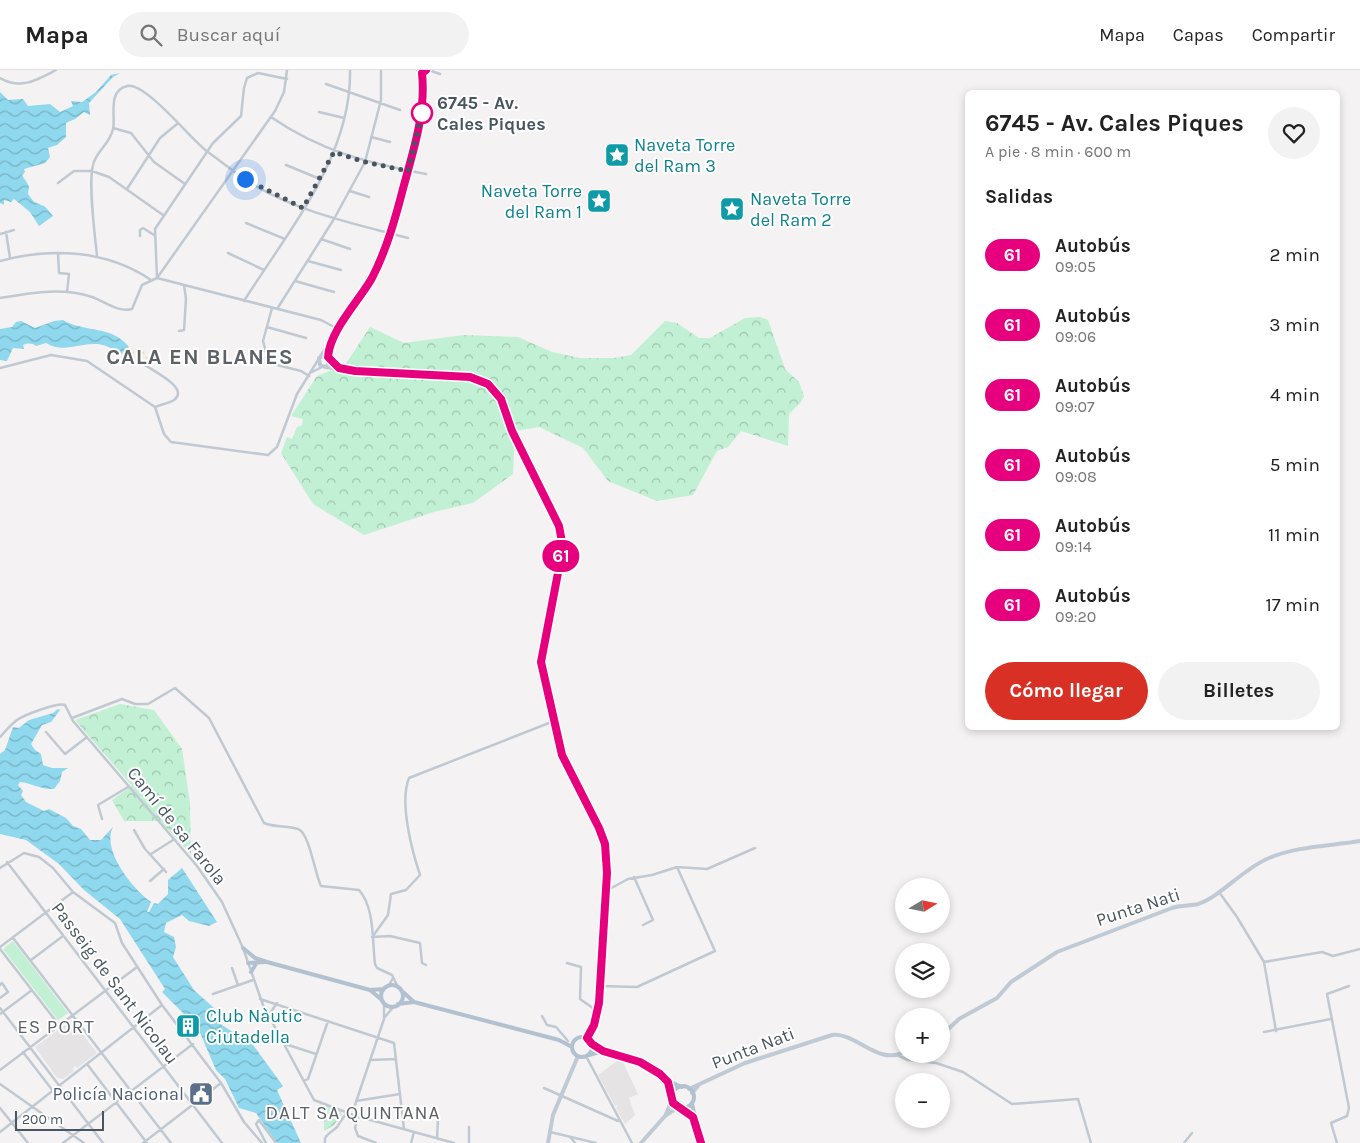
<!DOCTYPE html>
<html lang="es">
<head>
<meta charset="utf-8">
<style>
	:root { --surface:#fff; --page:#f2f2f2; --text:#222; --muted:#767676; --line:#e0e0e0; --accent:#d93025 }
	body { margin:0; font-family:Karla,sans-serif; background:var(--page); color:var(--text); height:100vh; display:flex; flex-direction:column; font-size:19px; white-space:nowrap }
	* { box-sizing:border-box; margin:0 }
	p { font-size:16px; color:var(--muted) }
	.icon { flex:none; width:28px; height:28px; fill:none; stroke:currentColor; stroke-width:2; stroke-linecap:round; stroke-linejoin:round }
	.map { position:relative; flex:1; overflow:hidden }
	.side { position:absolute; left:965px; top:20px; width:375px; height:640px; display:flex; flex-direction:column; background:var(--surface); border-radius:8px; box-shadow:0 2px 8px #0003 }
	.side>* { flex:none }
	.badge { padding:0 10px; border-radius:16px; font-size:18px; line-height:32px }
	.needle { width:32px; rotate:80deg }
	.fabs { position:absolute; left:895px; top:808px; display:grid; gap:10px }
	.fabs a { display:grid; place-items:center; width:55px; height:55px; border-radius:50%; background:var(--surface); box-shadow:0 2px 8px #0003; font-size:25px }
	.scale { position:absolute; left:15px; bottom:12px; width:89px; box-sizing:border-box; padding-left:5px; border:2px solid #495560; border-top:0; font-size:14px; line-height:18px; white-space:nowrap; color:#495560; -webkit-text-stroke:4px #fff; paint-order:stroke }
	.you { position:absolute; width:25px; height:25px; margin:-12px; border:4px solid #fff; border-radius:50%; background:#1a73e8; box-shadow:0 0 0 8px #1a73e833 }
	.map>.badge { position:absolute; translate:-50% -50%; box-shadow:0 0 0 2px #fff }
	h2 { padding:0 20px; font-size:19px; line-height:45px }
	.round { display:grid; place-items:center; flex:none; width:52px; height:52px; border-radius:26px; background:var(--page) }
	.summary { display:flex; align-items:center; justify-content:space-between; height:85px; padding:0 20px }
	h1 { font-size:24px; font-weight:700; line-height:38px }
	.cta { display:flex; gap:10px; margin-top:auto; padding:10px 20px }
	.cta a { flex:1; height:58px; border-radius:30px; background:var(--accent); color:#fff; font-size:20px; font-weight:700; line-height:58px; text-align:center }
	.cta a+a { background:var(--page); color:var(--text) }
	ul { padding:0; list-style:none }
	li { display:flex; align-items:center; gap:15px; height:70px; padding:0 20px }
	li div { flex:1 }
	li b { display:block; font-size:19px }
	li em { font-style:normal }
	li .badge { min-width:55px; font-weight:700; text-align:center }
	header { display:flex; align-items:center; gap:30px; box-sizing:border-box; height:70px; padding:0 25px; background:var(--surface); border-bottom:1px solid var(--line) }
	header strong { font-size:24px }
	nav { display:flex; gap:28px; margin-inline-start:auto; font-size:18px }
	.search { width:350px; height:45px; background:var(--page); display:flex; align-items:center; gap:12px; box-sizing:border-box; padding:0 18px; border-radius:28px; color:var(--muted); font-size:19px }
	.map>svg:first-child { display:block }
	.education { fill:#e5e3e4 }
	.green { fill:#c2f0d4 }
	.forest { fill:url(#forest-crowns) }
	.sand { fill:url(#sand-dots) }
	.garden { fill:url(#garden-furrows) }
	.water { fill:url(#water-waves) }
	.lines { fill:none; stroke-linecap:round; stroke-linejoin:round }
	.street { stroke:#c0c9d1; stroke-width:2.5 }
	.secondary { stroke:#c0cad5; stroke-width:4 }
	.primary { stroke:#b2c1d0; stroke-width:4 }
	.line-casing { stroke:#fff; stroke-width:11 }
	.line { stroke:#e6007e; stroke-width:8 }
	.walk { stroke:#495560; stroke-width:5; stroke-dasharray:0 9 }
	.stop-dot { fill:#fff; stroke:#e6007e; stroke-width:2.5 }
	.labels { text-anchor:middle; stroke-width:4; stroke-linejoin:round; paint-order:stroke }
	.stop-label { font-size:18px; font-weight:bold; fill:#495560; stroke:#fff; text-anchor:start }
	.culture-label { font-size:18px; fill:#0d838f; stroke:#fff; text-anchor:start }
	.street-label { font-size:18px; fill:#495560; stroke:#fff }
	.service-label { font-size:18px; fill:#4e5e75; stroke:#fff; text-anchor:end }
	.neighbourhood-label { font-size:19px; letter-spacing:1px; fill:#5e6267; stroke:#fff }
	.district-label { font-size:22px; font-weight:bold; letter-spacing:1px; fill:#5e6267; stroke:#fff }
</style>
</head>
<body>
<header>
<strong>Mapa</strong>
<div class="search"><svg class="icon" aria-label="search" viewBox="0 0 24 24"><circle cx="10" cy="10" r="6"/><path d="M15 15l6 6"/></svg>Buscar aquí</div>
<nav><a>Mapa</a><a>Capas</a><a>Compartir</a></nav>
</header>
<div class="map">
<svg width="1360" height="1073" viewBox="0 0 1360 1073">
	<defs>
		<pattern id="forest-crowns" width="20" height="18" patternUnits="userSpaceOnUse" patternTransform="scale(1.25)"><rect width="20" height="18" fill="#c2f0d4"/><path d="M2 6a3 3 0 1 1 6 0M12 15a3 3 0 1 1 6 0" fill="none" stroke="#a0c5af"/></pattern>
		<pattern id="sand-dots" width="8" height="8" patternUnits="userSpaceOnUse" patternTransform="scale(1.25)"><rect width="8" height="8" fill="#f4efe4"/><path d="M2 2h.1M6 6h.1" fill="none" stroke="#d3cfc6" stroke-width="1.8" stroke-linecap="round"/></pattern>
		<pattern id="garden-furrows" width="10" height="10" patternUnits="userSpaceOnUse" patternTransform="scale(1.25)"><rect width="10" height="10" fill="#c2f0d4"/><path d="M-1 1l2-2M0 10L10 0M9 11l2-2" fill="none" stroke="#a0c5af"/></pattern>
		<pattern id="water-waves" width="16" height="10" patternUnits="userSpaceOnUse" patternTransform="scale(1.25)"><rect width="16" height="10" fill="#8fd8ed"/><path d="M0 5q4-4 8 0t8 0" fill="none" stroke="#77b2c3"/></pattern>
	</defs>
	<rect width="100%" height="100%" fill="#f4f2f2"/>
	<path class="education" d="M72 950 97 983 77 998 75 996 73 999 74 1001 63 1009 57 1008 35 977Z
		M621 988 638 1024 629 1028 635 1045 625 1054 616 1038 618 1035 615 1036 598 1005Z"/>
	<path class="green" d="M13 871 68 943 58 950 3 879Z"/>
	<path class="forest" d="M760 247 768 250 785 299 799 312 804 326 801 332 789 344 788 376 741 361 728 377 717 381 693 425 657 431 608 411 583 378 539 357 515 361 513 404 473 433 434 442 364 465 313 434 281 383 287 367 292 369 297 357 302 355 303 349 291 346 317 306 345 295 370 257 404 273 464 265 518 267 552 282 580 288H614L631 285 665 251 677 253 699 268H710L745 248Z
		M120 634 154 640 182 679 190 733 191 784 160 751H124L112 730 132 716 75 650Z"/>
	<path class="sand" d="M129 277 146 281 148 291 134 292 120 285Z"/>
	<path class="garden" d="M321 1034 340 1041 342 1044 334 1055 324 1061V1051L317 1038Z"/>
	<path class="water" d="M120 3 113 7 89 33 90 45 84 42 75 49 66 53V67L57 75 48 78 50 87 45 93 24 99 25 102 22 105 29 116 28 124 34 132C48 138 43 134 53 146L39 156 30 142 14 129 11 132 4 130V135L0 133V22L8 30 23 29 28 36 50 34 60 42 73 36 71 31 82 32 96 22 111 5Z
		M63 250C85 263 112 255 129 277L120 285C94 260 70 288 46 273L36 276C32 273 28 273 23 275L24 279 13 278 7 291 0 290V259L12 257 16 252 21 251 35 258 54 251Z
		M58 639 60 640 51 652 42 655 31 674 35 680 41 684 43 695 52 698H68L62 702 60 711 54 719C41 720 32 713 20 712L18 715 23 721 21 725 26 732 44 741 49 739 66 748 73 756 81 759 90 770H101L113 757C101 780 133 819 151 832L147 842H149L154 833 158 834 168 824V810L182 798 217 852 209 856 189 851 182 845 166 853 164 862 174 867 176 877 173 887 194 920 215 939 211 948 253 975 283 1016 277 1020 301 1073H277L256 1043 239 1038 225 1009 216 1000 198 958 162 922 165 919 120 849 84 820 59 794 26 770 0 764V684L5 680 13 657 19 658 29 650 53 643Z"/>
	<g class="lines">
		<path class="street" d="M429 0 440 4
			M0 8C21 20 37 10 56 0
			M326 14 400 40
			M319 42 344 48
			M271 47C320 81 368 93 426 104
			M113 58 131 63 154 92 185 114
			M371 67 390 72
			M286 95 320 109
			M58 113 74 101H92L109 107 163 145
			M127 119 160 68 177 54
			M350 121 369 127
			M246 153 285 169
			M6 162 10 188
			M0 164 14 160
			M140 166V160L143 158 154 165
			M321 169 350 179
			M58 183 59 203 69 204 67 222
			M228 183 264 200
			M97 186C95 165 88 114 93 95 96 81 110 74 113 59 116 46 107 21 127 16 146 12 191 70 208 82 223 93 238 105 254 115 301 143 356 154 408 168
			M0 191C51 177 107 180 151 210
			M308 191 341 200
			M157 208 155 159 213 73 241 46 244 18 247 8 258 3 287 9
			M157 208 321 250 338 259
			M295 211 334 222
			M0 228C31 223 61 217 92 227 104 231 118 243 132 239L142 215 157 208 275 41 284 22 287 0
			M244 231C288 161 352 86 350 0
			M272 238 263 271 269 293 301 301 309 306
			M277 239 334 149 365 92 381 30V0
			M267 257 306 268
			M179 261 184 260 186 229 184 215
			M145 295C153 301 190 318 174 330 168 334 161 334 155 337
			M0 298 51 285 87 291 155 337
			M312 302 322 297
			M155 337 164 364 171 372 268 385 277 377 297 324 318 290
			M72 648 122 629 135 634H148L175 618 209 648 264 753C275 758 287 755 298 759 309 762 315 804 321 816L359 820C375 838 372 871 375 894L377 898 392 905 398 917
			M46 662 65 684 87 667
			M0 667C6 661 10 655 17 650 24 645 58 632 65 635L73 651 197 796 222 832 243 878 263 935 314 1030 356 1046 454 1073
			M102 749 98 735 128 717
			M134 760 145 779 166 802
			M151 784 173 770
			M7 792 222 1073
			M0 798 24 783 39 787 53 798 73 822 115 853 122 873 162 935 221 1013 244 1052 262 1073
			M634 807 653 850 643 855
			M150 811 164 799
			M606 821 628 809 652 805 677 797 707 799 755 778
			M1219 822 1237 847 1264 892 1276 961
			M373 866 388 845 391 824 406 820 420 805C412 781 399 732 409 708L554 651
			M372 867 390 866 420 873 422 893 426 895
			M13 868 171 1073
			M0 877 73 822
			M0 879 59 955
			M31 890 63 866
			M1264 892 1322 882 1333 886 1360 879
			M567 893 581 897 580 929 597 941
			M232 898 238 915
			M0 915 2 913 8 922 0 928
			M389 915 393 908
			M600 916 637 917 715 881 677 797
			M213 924 253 910
			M260 929 394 973 404 1059
			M0 938 103 1073
			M0 944 32 920
			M268 946 277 933
			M542 946 547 955 556 957 568 971
			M385 947 394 936
			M1264 962 1331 949
			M285 974 316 984
			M23 982 53 1021
			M897 985 908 990 936 993 963 1002 1012 1034 1078 1029 1091 1073
			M586 986 632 1073
			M370 990 396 989
			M87 994 147 1073
			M0 1000 137 897
			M304 1011 308 1009 328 951
			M0 1014 84 1073
			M544 1018 618 1051
			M356 1031 400 1024
			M0 1038 28 1073
			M354 1038 384 949V933
			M358 1047 355 1058 358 1066 376 1073
			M469 1057V1073
			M0 1062 162 935
			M550 1062 596 1073
			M437 1068 438 1049
			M571 1068 575 1073
			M63 1073 193 974
			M143 1073 221 1013
			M266 1073 256 1054 259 1050 276 1073
			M325 1073V1068C328 1063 333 1061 337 1057 343 1049 344 1043 354 1038
			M411 1073 414 1062
			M1184 1073 1192 1063
			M1337 1073 1331 1053 1347 1046 1349 1038 1327 924 1349 916"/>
		<path class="secondary" d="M418 0 422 3 426 0
			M321 286 370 210 390 163 418 63 423 29 422 3
			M327 287 323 286 319 288 320 295 325 297 329 294 327 287 330 276
			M325 297 377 303 470 307 488 314 501 329 512 361 559 456 562 472 561 487 541 592 562 685 599 758 605 774 607 803 599 933 594 955 587 968
			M941 966 959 949 997 928 1011 912 1057 882 1172 838C1181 835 1191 836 1198 834 1220 827 1244 798 1269 788 1297 776 1331 776 1360 771
			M689 1019 745 993 832 965C856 962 878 996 904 982
			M692 1023 698 1016
			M666 1044 672 1030
			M548 1073 553 1045 578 986
			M641 1073 665 1046 678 1037"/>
		<path class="primary" d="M243 878 255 888 267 892 370 920 384 919
			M248 893 266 892
			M251 902 256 894
			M381 926a11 11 0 1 1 22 0a11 11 0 1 1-22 0Z
			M370 920 382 930
			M403 922 414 932
			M398 934 414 932 559 970 572 977
			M572 977a10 10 0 1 1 20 0a10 10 0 1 1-20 0Z
			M592 974C607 984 625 984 641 992 656 1000 666 1012 682 1017
			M589 985 603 981
			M672 1027a11 11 0 1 1 22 0a11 11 0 1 1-22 0Z
			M692 1034 701 1073
			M681 1038 693 1047"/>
	</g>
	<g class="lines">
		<defs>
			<path id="line" d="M426 0 422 3C426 42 414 78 404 115 396 146 387 179 372 208 359 231 330 260 328 287L339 298 355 301 470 307 488 314 501 329 512 361 559 456 562 472 561 487 541 592 562 685 599 758 605 774 607 803 599 933 594 955 587 968 592 974 603 981 640 992 660 1004 668 1012 673 1033 693 1047 701 1073"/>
		</defs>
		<use href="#line" class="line-casing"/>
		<use href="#line" class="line"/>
		<path class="walk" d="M245 109 303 138 334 82 365 92 408 101 422 43"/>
	</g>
	<defs>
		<symbol id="sight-square" viewBox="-11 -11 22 22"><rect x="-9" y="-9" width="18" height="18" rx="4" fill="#0f9aa8" stroke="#fff"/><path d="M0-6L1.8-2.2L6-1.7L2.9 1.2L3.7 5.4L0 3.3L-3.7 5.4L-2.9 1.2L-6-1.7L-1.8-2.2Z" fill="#fff"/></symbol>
		<symbol id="building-square" viewBox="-11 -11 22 22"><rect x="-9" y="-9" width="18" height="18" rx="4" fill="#0f9aa8" stroke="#fff"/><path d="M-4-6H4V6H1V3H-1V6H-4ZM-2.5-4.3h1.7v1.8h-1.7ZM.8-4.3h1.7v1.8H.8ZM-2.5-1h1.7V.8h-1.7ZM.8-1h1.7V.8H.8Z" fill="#fff"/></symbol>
		<symbol id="civic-square" viewBox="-11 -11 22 22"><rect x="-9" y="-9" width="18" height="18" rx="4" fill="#5c6f8a" stroke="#fff"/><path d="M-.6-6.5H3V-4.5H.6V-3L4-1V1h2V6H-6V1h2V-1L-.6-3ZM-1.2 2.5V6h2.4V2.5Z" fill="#fff"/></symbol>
	</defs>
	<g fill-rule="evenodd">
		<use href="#sight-square" x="603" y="71" width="28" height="28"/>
		<use href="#sight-square" x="585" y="117" width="28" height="28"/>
		<use href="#sight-square" x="718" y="125" width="28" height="28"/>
		<use href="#building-square" x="174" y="942" width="28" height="28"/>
		<use href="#civic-square" x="187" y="1010" width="28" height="28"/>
	</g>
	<circle class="stop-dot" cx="422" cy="43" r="10"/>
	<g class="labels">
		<g class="stop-label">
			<text x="437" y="39">6745 - Av.<tspan x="437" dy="21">Cales Piques</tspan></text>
		</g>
		<g class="culture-label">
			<text x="634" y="81">Naveta Torre<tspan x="634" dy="21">del Ram 3</tspan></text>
			<text x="582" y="127" text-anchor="end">Naveta Torre<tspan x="582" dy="21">del Ram 1</tspan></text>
			<text x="750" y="135">Naveta Torre<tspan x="750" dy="21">del Ram 2</tspan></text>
			<text x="206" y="952">Club Nàutic<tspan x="206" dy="21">Ciutadella</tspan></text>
		</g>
		<g class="street-label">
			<text transform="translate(177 756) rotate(51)" y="6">Camí de sa Farola</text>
			<text transform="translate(1138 837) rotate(-18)" y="6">Punta Nati</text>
			<text transform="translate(115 913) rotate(53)" y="6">Passeig de Sant Nicolau</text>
			<text transform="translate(753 978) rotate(-21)" y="6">Punta Nati</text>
		</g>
		<g class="service-label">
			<text x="184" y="1030">Policía Nacional</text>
		</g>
		<g class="neighbourhood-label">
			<text x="56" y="963">ES PORT</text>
			<text x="353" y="1049">DALT SA QUINTANA</text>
		</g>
		<g class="district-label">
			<text x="200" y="294">CALA EN BLANES</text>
		</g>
	</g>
</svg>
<div class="fabs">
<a><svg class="needle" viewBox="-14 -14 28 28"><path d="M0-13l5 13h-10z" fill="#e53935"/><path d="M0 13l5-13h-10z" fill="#767676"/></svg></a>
<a><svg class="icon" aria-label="layers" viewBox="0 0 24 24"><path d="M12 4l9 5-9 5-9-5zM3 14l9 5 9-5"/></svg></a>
<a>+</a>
<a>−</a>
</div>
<div class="scale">200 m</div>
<div class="you" style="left:245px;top:109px"></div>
<b class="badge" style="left:561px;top:486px;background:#e6007e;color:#fff">61</b>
<section class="side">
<div class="summary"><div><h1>6745 - Av. Cales Piques</h1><p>A pie · 8 min · 600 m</p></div><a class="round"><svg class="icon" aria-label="heart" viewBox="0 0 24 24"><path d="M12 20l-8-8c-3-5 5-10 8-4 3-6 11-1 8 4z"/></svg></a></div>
<h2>Salidas</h2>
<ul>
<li><span class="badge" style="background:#e6007e;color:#fff">61</span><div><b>Autobús</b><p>09:05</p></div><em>2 min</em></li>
<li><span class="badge" style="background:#e6007e;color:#fff">61</span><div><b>Autobús</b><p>09:06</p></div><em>3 min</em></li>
<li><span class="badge" style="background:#e6007e;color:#fff">61</span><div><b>Autobús</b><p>09:07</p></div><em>4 min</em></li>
<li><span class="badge" style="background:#e6007e;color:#fff">61</span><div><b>Autobús</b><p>09:08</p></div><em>5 min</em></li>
<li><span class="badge" style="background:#e6007e;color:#fff">61</span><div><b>Autobús</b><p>09:14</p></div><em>11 min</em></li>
<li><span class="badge" style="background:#e6007e;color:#fff">61</span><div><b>Autobús</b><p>09:20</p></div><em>17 min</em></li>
</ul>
<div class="cta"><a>Cómo llegar</a><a>Billetes</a></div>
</section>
</div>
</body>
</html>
